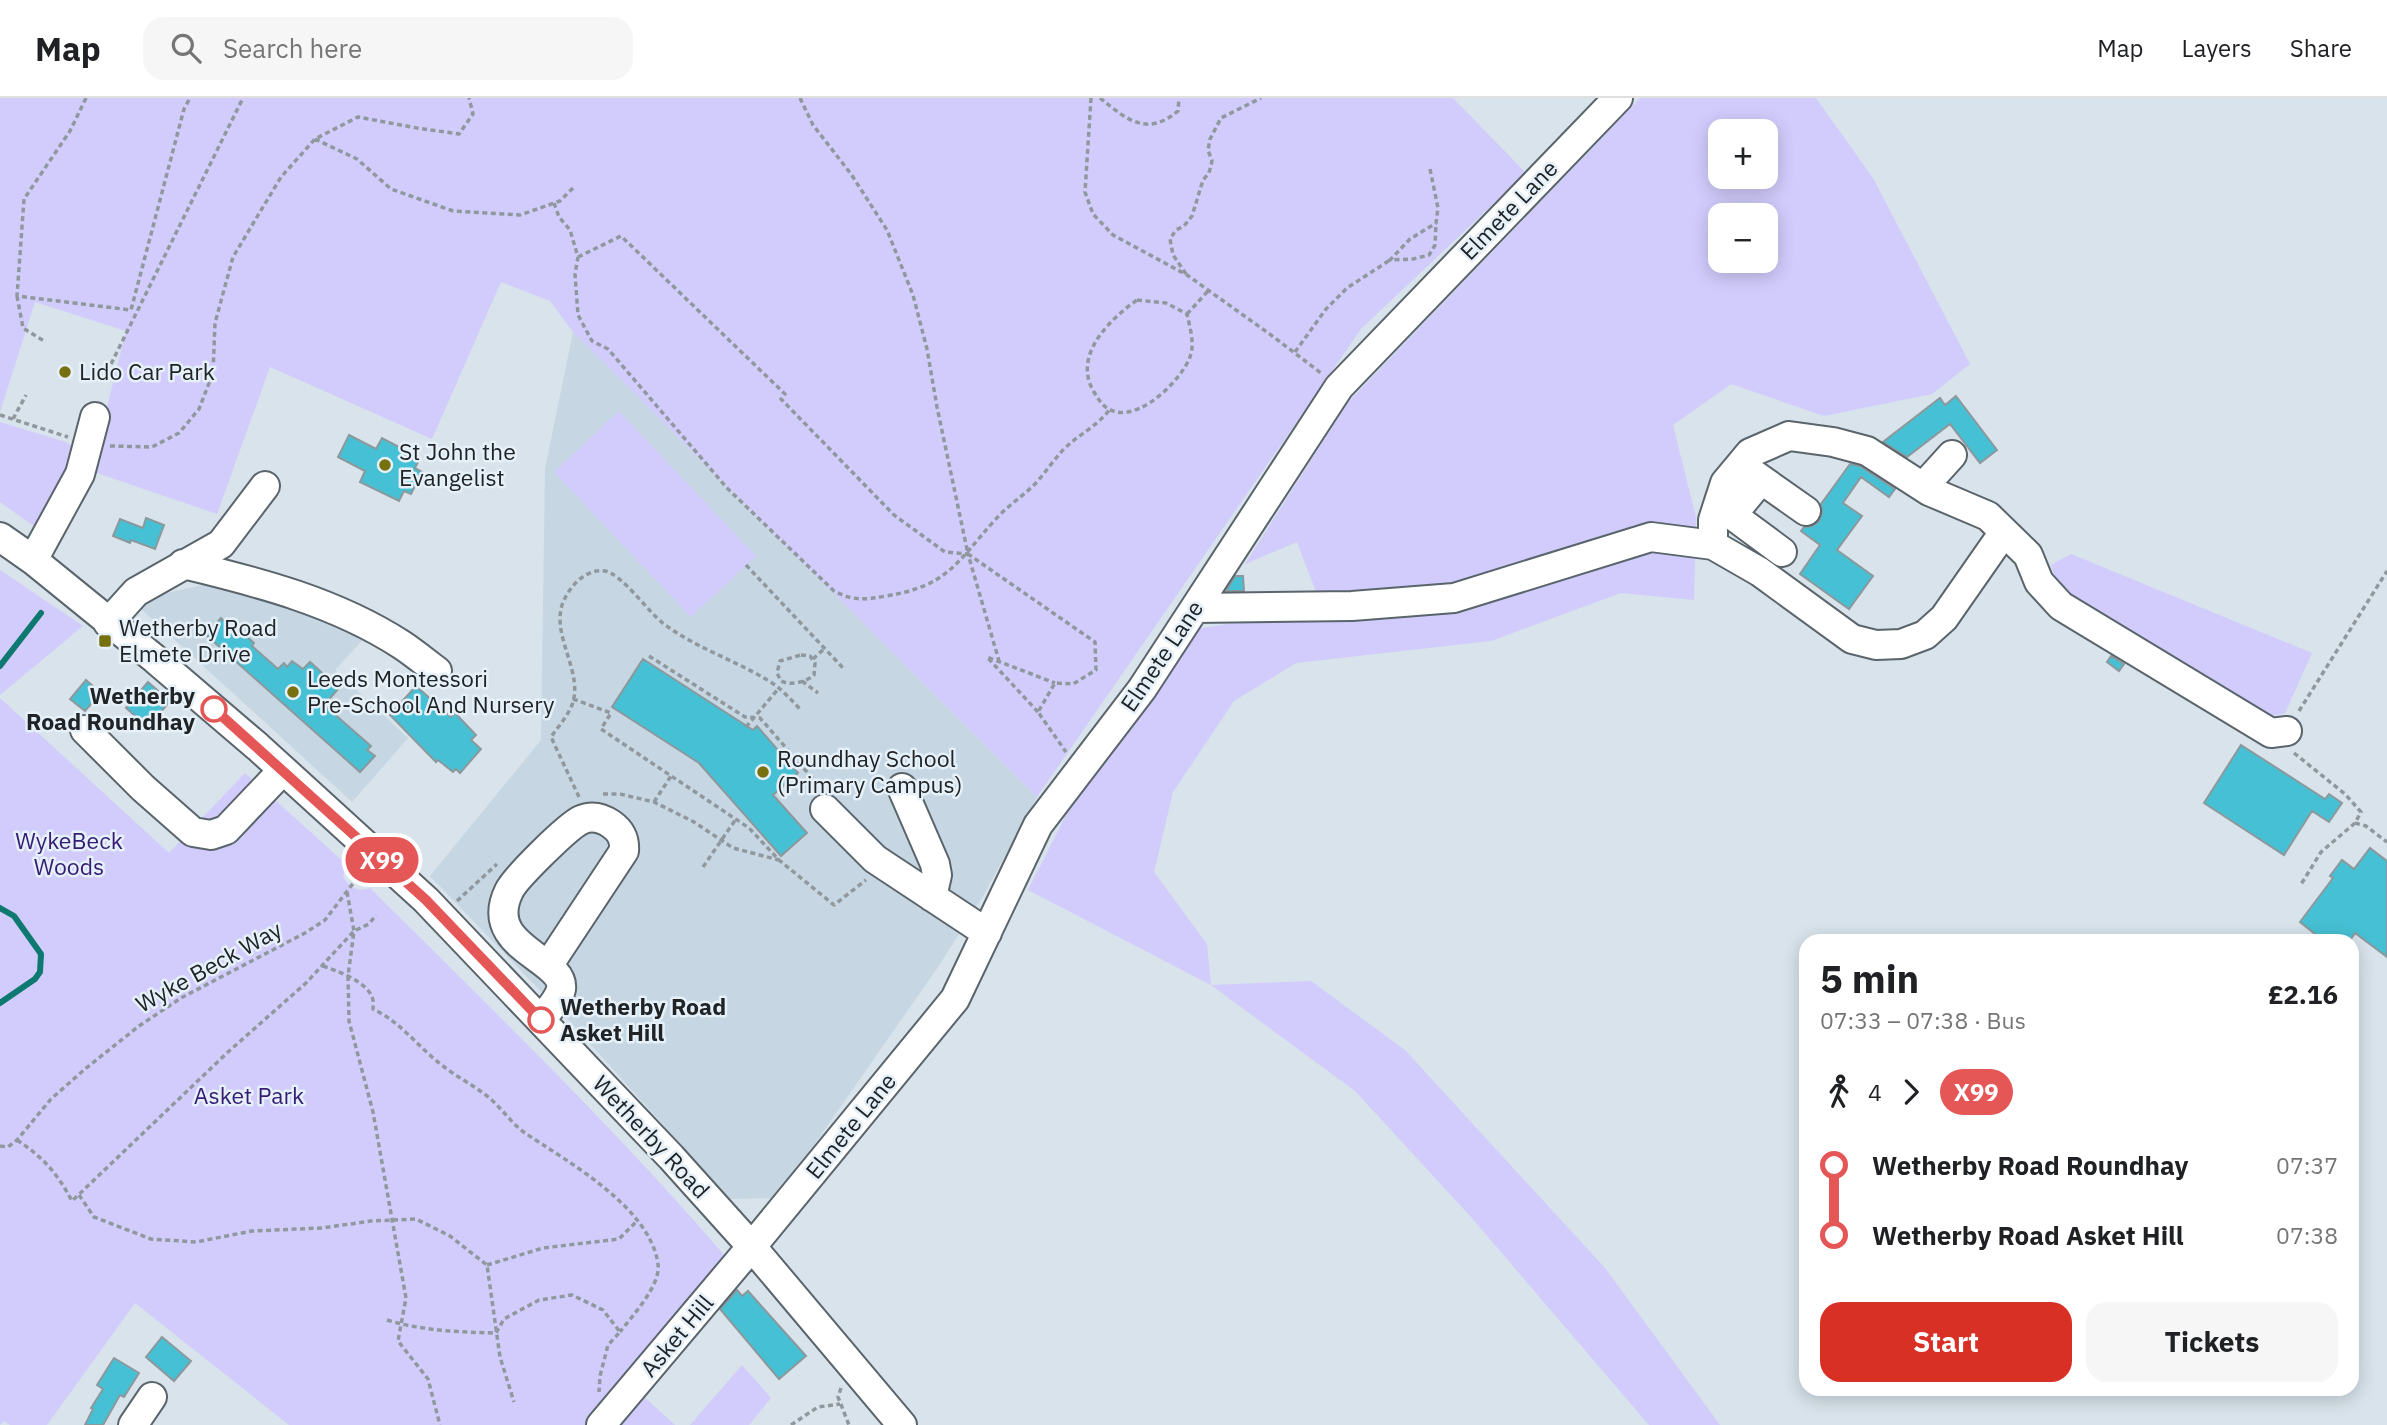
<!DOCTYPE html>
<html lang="en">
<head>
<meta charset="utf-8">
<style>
	:root { --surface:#fff; --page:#f6f6f6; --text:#202124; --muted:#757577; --line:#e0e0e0; --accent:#d93025 }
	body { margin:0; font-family:"IBM Plex Sans",sans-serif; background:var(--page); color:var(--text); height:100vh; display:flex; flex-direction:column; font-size:26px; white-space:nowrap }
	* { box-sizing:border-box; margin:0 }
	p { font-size:23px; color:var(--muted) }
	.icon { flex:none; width:38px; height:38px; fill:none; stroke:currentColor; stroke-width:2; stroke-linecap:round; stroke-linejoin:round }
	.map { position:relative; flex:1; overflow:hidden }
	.drawer { position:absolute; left:1799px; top:836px; width:560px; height:462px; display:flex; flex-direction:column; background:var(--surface); border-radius:21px; box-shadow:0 4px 18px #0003 }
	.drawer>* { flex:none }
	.badge { padding:0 14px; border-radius:23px; font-size:24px; line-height:46px }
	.fabs { position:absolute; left:1708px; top:21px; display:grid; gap:14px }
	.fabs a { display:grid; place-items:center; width:70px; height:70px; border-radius:14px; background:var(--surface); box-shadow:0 4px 18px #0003; font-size:35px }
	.map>.badge { position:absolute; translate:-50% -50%; box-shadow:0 0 0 4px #fff }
	.legs { display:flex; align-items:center; gap:10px; height:77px; padding:0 21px; font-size:23px }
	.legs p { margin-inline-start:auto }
	.overview { display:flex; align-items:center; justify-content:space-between; height:119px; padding:0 21px }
	h1 { font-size:38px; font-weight:800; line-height:52px }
	.cta { display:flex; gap:14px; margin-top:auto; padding:14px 21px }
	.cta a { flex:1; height:80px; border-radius:21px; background:var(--accent); color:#fff; font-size:28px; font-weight:800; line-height:80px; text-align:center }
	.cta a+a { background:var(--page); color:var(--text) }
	ul { padding:0 21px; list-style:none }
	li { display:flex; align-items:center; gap:24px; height:70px; font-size:26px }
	li i { display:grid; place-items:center; width:10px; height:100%; margin:0 9px; background:currentColor }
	li i::after { content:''; width:18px; height:18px; margin:-9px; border:5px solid; border-radius:50%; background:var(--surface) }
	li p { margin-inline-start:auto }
	li:first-child i { background:linear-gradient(#0000 50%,currentColor 0) }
	li:last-child i { background:linear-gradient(currentColor 50%,#0000 0) }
	header { display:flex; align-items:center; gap:42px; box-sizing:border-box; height:98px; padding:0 35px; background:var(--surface); border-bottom:2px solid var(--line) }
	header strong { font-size:33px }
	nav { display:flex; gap:38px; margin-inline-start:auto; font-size:24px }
	.search { width:490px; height:63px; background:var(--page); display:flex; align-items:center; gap:18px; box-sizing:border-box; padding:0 24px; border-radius:21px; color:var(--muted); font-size:26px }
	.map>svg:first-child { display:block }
	.built { fill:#c6d7e3 }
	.green { fill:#d1ccfc; fill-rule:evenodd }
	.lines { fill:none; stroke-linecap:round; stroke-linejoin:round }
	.stream { stroke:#0e7970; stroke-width:6 }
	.building { fill:#46c0d4; stroke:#8c999c; stroke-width:2 }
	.minor-casing { stroke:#5a646b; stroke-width:32 }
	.path { stroke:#90989e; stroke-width:3.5; stroke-dasharray:5 3.5; stroke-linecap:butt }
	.minor { stroke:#fff; stroke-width:28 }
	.line-1-casing { stroke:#fff; stroke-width:16 }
	.line-1 { stroke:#e55757; stroke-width:10 }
	.poi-dot { fill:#777011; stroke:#e5f0f8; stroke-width:2.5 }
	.stop-1-dot { fill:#fff; stroke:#e55757; stroke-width:3.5 }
	.labels { text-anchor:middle; stroke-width:5; stroke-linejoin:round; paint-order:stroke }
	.street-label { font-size:23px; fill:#202427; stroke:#e5f0f8 }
	.poi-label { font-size:23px; fill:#202427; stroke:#e5f0f8; text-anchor:start }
	.stop-label { font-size:23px; font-weight:bold; fill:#202427; stroke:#e5f0f8; text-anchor:end }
	.park-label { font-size:23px; fill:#361c74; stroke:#e5f0f8 }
</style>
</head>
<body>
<header>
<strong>Map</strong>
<div class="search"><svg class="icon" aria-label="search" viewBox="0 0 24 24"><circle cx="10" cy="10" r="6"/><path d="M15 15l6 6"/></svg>Search here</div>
<nav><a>Map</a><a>Layers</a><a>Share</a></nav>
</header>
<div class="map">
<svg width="2387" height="1327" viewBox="0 0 2387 1327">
	<rect width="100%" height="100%" fill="#d8e3eb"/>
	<path class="built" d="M573 234 1037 699 983 798 938 869 777 1100 730 1101 574 928 430 778 541 642 545 371Z
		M225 482 370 534 335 572 408 640 352 704 140 510 144 500Z"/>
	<path class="green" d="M0 0H1453L1526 75 1361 231 1037 699 573 234 550 203 501 184 432 341 270 269 217 416 91 373 126 233 35 204 0 314Z
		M1640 0H1816L1873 80 1970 266 1932 296 1824 318 1731 286 1673 327 1696 420 1694 502 1621 495 1491 543 1296 565 1234 603 1173 694 1154 774 1207 846 1211 887 1311 883 1405 952 1605 1170 1720 1327H1649L1471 1119 1355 993 1211 887 1028 792 1068 713 1197 531 1263 520 1318 499 1297 444 1245 466 1348 304ZM1720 33H1766V79H1720ZM1720 117H1766V163H1720Z
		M619 313 756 458 691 519 554 374Z
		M0 324 66 344 73 349 77 354 42 434 0 404Z
		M2071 456 2312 555 2285 615 2268 619 2059 497 2051 467Z
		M0 472 83 528 0 597Z
		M0 600 169 755 245 675 346 766 343 779C349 789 358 795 370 790 491 910 614 1029 725 1158L586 1327H289L135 1205 47 1327H10L4 1323 0 1327Z
		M742 1267 771 1300 749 1327H690Z
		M642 1297 675 1327H616Z"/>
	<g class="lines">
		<path class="stream" d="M0 568 41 515
			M0 810 14 818 41 856 40 874 35 881 0 905"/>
	</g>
	<path class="building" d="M1956 298 1997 352 1980 365 1950 326 1907 359 1883 344 1940 300 1945 307Z
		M349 337 376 351 382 340 420 360 415 370 422 374 411 396 404 393 399 403 360 384 365 373 338 359Z
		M1850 366 1860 368 1895 391 1889 399 1861 379 1843 405 1862 418 1837 452 1873 478 1849 511 1800 476 1820 447 1801 433 1804 429 1812 428 1819 423 1822 415 1821 406Z
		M146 420 164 427 155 451 131 442 130 445 113 438 120 421 143 430Z
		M1235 478H1243L1244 493H1226Z
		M221 520 235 533 237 530 254 545 252 548 278 571 284 565 287 569 292 563 303 571 310 564 339 590 324 607 371 648 367 652 375 658 360 674 206 537Z
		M2111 558 2124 566 2119 573 2107 564Z
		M643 561 753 632 757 628 798 675 773 697 807 735 781 758 699 665 612 609Z
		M86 582 101 595 85 613 70 601Z
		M148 584 170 603 148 629 126 610Z
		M416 588 451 619 455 615 476 637 471 642 481 651 460 675 456 671 453 674 438 662 436 664 390 617Z
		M2241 647 2325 701 2329 696 2342 705 2329 724 2312 713 2284 757 2204 705Z
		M2370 750 2387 763V859L2355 835 2349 844H2325L2300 824 2333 780 2330 778 2342 762 2354 771Z
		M737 1192 742 1198 748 1193 806 1258 779 1281 720 1211Z
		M162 1239 191 1263 174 1283 146 1259Z
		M114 1260 139 1275 124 1299 120 1297 103 1327H85L93 1311 91 1310 103 1291 97 1287Z"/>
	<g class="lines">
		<defs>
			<path id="minor" d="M1745 370 1806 413
				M1761 382 1732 417 1782 454
				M1923 389 1952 357
				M2004 434 1944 520 1925 537 1901 546 1876 547 1852 541 1760 474 1713 447V422L1725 385 1750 355 1789 338 1833 344 1867 353 1929 393 1988 418 2028 457 2039 484 2061 508 2271 635 2287 633
				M0 439 33 462 155 561 258 649 426 802 671 1059 752 1149 902 1327
				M33 462 80 376 95 319
				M183 466C258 484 336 504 402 547 414 555 425 564 437 573
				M1195 510 1352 508 1454 500 1651 439 1713 447
				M108 525 136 494 221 446 265 388
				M85 632 143 690 193 734 211 737 226 732 283 672
				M902 690 935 766 937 777 932 799
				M825 711 875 761 987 835
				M541 922C547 913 559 902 561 891 566 860 481 850 509 793 515 780 568 728 581 722 592 717 602 720 611 726 621 733 625 741 624 753L548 868
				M133 1327 152 1299
				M601 1327 758 1141 955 901 1038 727 1142 591 1339 289 1618 0"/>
		</defs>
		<use href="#minor" class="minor-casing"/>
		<path class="path" d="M86 0 70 33 24 101 17 198 131 212 184 11 190 0
			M800 0 813 27 851 76 887 132 913 197 927 251 937 309 968 456 1095 544 1096 572 1073 586 1055 585 1038 614 1066 654
			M1091 0 1085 94 1093 116 1113 137 1187 177 1271 237 1321 275
			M1100 0C1127 22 1147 39 1178 13L1179 0
			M315 41 357 61 391 91 453 113 520 117 560 103 574 89
			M1430 71 1438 110 1436 125 1410 141 1390 162 1413 161 1429 157 1435 147 1436 125
			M554 105 559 119 570 132 578 159 575 176 578 217 592 243 608 251 727 390 834 493C853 503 865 502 886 498 948 488 956 465 995 422 1007 408 1022 399 1035 386 1045 375 1053 363 1062 353 1077 337 1097 329 1110 311
			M578 159 621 138 785 296 781 301 894 417 945 454 968 456 999 563
			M1186 176 1173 157 1170 141 1176 132 1184 128 1192 118 1203 82 1209 75 1212 63 1208 52 1210 41 1221 20 1261 0
			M17 198 23 230 44 243
			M1137 202 1166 205 1187 216C1190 230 1195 245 1190 259 1181 282 1144 319 1117 314 1104 311 1100 304 1094 294 1072 258 1109 222 1137 202Z
			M1187 216 1208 193
			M1295 254 1326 211 1347 190 1390 162
			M111 266 243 0
			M0 317 68 339
			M13 321 26 297
			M110 348 152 349 179 335 199 311 213 275 215 225 233 159 281 79 315 41 358 19 417 30 459 36 473 16 469 0
			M746 467 844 571
			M801 557 810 558 815 565 814 577C806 584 791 588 781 583L777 575 780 563Z
			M649 558 745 619 760 620 821 690
			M813 561 825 550
			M802 583 818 595
			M573 601 611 615 601 631 749 730 779 762 834 807 866 782
			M2299 613 2387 473
			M1038 614 987 559 1055 585
			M746 629 779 590
			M2294 655 2345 696 2361 714 2355 725 2321 754 2300 788
			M603 696H620L654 704 694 724 733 750 779 762
			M579 699 551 639C558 629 567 619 572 607 584 575 552 540 562 507 568 490 585 470 605 473 622 476 648 514 664 526 697 551 738 563 772 585 783 592 791 602 800 611
			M654 704 671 678
			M2355 725 2366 728 2387 744
			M703 769 736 721
			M347 794 354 833 348 878 349 923 373 1014 406 1200 398 1243 428 1281 440 1327
			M457 803 497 766
			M323 868C337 873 366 883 372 899 374 903 373 907 373 911 401 924 419 950 443 968 457 979 473 987 487 998 501 1009 511 1025 525 1035 568 1064 650 1109 658 1166 661 1187 633 1217 620 1234
			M17 1042C44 1060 57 1075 72 1103L228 954 306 885 354 833 369 826 376 817
			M0 1048 8 1049 17 1042 51 1001 85 971 139 928 181 900 305 835 325 822 361 775
			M79 1097 94 1119 151 1141 196 1144 252 1133 322 1130 371 1123 416 1121 450 1138 487 1167 500 1259 514 1304
			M487 1167 543 1150 619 1141 637 1123
			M387 1222C423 1233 459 1234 496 1235L504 1221 539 1202 572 1197 603 1212 620 1234 608 1247 600 1278 599 1294
			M841 1290 838 1299 849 1327
			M791 1327 818 1309 840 1306"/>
		<use href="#minor" class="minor"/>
	</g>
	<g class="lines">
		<defs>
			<path id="line-1" d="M214 611 426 802 541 922"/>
		</defs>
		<use href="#line-1" class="line-1-casing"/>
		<use href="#line-1" class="line-1"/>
	</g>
	<g class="poi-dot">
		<circle cx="65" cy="274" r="7"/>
		<circle cx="385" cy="367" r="7"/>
		<rect x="98" y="536" width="14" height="14" rx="3.5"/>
		<circle cx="293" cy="594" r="7"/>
		<circle cx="763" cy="674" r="7"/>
	</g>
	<g class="stop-1-dot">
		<circle cx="214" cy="611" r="12"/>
		<circle cx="541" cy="922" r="12"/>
	</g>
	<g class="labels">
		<g class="street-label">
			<text transform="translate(1509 112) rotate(-46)" y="8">Elmete Lane</text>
			<text transform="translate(1162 558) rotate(-56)" y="8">Elmete Lane</text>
			<text transform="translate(209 869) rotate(-29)" y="8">Wyke Beck Way</text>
			<text transform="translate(851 1028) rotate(-51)" y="8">Elmete Lane</text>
			<text transform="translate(651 1039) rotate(47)" y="8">Wetherby Road</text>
			<text transform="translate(677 1238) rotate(-50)" y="8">Asket Hill</text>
		</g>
		<g class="poi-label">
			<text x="79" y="282">Lido Car Park</text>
			<text x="399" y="362">St John the<tspan x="399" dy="26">Evangelist</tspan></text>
			<text x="119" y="538">Wetherby Road<tspan x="119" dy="26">Elmete Drive</tspan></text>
			<text x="307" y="589">Leeds Montessori<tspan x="307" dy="26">Pre-School And Nursery</tspan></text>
			<text x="777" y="669">Roundhay School<tspan x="777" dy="26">(Primary Campus)</tspan></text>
		</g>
		<g class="stop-label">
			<text x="195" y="606">Wetherby<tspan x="195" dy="26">Road Roundhay</tspan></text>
			<text x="560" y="917" text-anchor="start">Wetherby Road<tspan x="560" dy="26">Asket Hill</tspan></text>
		</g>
		<g class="park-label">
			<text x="69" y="751">WykeBeck<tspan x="69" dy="26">Woods</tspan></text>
			<text x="249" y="1006">Asket Park</text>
		</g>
	</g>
</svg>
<div class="fabs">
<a>+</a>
<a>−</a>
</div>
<b class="badge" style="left:382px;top:762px;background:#e55757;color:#fff">X99</b>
<section class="drawer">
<div class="overview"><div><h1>5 min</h1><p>07:33 – 07:38 · Bus</p></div><b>£2.16</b></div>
<div class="legs"><svg class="icon" aria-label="walk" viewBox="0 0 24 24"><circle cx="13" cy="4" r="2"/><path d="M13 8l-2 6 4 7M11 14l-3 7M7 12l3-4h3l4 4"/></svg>4<svg class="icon" aria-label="forward" viewBox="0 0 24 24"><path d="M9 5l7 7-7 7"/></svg><b class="badge" style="background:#e55757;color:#fff">X99</b></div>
<ul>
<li><i style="color:#e55757"></i><b>Wetherby Road Roundhay</b><p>07:37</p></li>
<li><i style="color:#e55757"></i><b>Wetherby Road Asket Hill</b><p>07:38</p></li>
</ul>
<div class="cta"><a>Start</a><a>Tickets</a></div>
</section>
</div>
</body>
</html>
